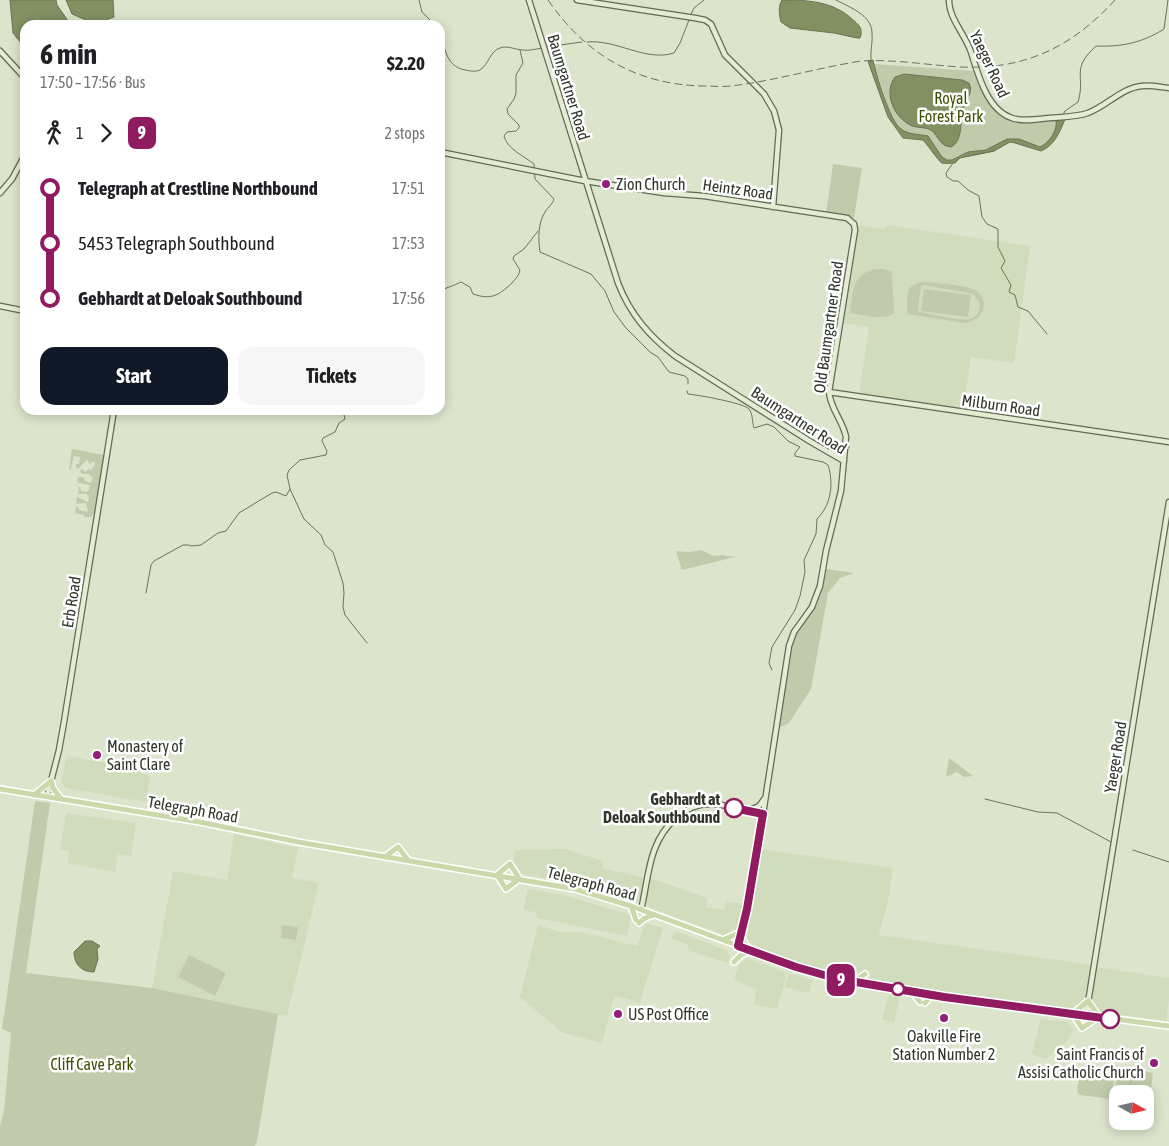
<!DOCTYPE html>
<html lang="en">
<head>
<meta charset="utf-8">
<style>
	:root { --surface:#fff; --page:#f6f6f6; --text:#202124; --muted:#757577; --accent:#111827 }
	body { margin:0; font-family:"Asap Condensed",sans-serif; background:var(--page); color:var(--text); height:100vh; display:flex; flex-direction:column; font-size:19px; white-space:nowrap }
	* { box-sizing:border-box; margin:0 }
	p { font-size:16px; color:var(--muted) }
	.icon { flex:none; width:28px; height:28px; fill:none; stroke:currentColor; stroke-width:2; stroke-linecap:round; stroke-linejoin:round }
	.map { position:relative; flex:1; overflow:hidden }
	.drawer { position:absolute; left:20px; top:20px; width:425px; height:395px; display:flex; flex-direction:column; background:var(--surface); border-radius:15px; box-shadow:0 2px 12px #0003 }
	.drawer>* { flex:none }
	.badge { padding:0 10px; border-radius:8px; font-size:18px; line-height:32px }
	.needle { width:32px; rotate:98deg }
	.controls { position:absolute; left:1109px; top:1085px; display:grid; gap:10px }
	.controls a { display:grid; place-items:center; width:45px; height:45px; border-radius:10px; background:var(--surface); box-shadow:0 2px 12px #0003; font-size:25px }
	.map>.badge { position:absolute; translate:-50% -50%; box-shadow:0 0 0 2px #fff }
	.legs { display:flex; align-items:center; gap:8px; height:55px; padding:0 20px; font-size:16px }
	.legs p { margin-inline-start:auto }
	.summary { display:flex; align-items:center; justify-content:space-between; height:85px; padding:0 20px }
	h1 { font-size:28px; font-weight:700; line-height:38px }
	.action { display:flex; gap:10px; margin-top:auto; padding:10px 20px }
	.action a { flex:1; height:58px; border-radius:15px; background:var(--accent); color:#fff; font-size:20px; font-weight:700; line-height:58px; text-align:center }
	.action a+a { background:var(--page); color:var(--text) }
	ul { padding:0 20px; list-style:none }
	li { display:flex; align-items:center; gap:18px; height:55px; font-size:19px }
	li i { display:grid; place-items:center; width:8px; height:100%; margin:0 6px; background:currentColor }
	li i::after { content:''; width:12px; height:12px; margin:-6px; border:4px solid; border-radius:50%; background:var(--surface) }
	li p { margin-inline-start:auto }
	li:first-child i { background:linear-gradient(#0000 50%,currentColor 0) }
	li:last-child i { background:linear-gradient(currentColor 50%,#0000 0) }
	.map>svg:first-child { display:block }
	.built { fill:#d1dcbd }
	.green { fill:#c1cbac; fill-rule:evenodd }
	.water { fill:#829062; stroke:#6a7552 }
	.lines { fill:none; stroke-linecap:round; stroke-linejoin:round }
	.stream { stroke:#6a7552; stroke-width:1 }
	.secondary-casing { stroke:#626955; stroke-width:7 }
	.primary-casing { stroke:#fff; stroke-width:8 }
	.secondary { stroke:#e5ecd4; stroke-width:4.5 }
	.primary { stroke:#cad8aa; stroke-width:5 }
	.rail { stroke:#6c7163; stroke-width:1; stroke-dasharray:8 4; stroke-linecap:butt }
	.line-1-casing { stroke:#fff; stroke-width:11 }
	.line-1 { stroke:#901b61; stroke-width:8 }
	.poi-dot { fill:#951d7a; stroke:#fff; stroke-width:2 }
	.stop-1-dot { fill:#fff; stroke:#901b61; stroke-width:2.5 }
	.labels { text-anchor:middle; stroke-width:5; stroke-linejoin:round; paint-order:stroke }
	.street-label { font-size:16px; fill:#32352c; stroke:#fff }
	.park-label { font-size:16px; fill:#3d4e00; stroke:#fff }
	.poi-label { font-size:16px; fill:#32352c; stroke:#fff; text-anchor:start }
	.stop-label { font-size:16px; font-weight:bold; fill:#32352c; stroke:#fff; text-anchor:end }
</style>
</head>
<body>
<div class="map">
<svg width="1169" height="1146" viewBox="0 0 1169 1146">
	<rect width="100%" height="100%" fill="#dce4cc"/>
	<path class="built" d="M857 225 885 229 887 225 1030 246 1014 363 971 357 963 411 859 395 869 327 841 323Z
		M69 756 98 762H116L118 760 142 764 141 773 150 776 146 802 66 788 61 783 66 759Z
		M66 813 136 823 131 856 118 854 115 872 68 863 69 851 60 849Z
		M234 834 298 848 292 878 319 883 287 1016 152 988 173 871 227 880Z
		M565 849 603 861 602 868 645 878 640 902 575 883 517 873 513 865 515 850Z
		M761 849 893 868 887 907 878 935 1093 965 1083 1002 1077 1009 934 990 873 980 871 979V975L862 974 858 977 850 978 807 966 747 943 744 934Z
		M650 878 707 898 706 907 724 910 726 901 744 904 743 914 737 930 734 933 727 936 648 907 646 901Z
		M528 889 563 895 631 915 627 936 538 918 535 912 523 910Z
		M645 923 663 928 640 1002 614 996 602 1043 563 1033 520 997 538 925 560 932H581L637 946Z
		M675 931 728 951 729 956 728 963 689 951 687 944 672 939Z
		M747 958 787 973 777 1009 754 1004 757 989 734 980 739 965Z
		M1095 967 1169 978V1000L1166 1021 1096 1011 1092 1003Z
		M789 973 813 980 809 993 785 987Z
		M888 996 900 998 894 1022 882 1020Z
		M1041 1019 1068 1022 1073 1029 1070 1038 1046 1059 1032 1054Z"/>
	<path class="green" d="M874 64 974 71C982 89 995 119 1017 122 1030 124 1044 121 1056 120 1058 130 1049 143 1040 147L1019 139 986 150 968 152 952 160H947L942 157 931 140 922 135 908 133 898 129 890 113Z
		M833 164 862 168 854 218 826 214Z
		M874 269H884L892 272 894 313C883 321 863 315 850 313 853 293 851 276 874 269Z
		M924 282C936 283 965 285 975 290 992 300 982 322 965 323L907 314C909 299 902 284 924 282ZM924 285 973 294 980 303C980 310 978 317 970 319 962 321 926 314 918 311L921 286Z
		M924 289 971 295 968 317 921 311Z
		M72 449 104 455 96 510 91 517H84V515L75 513 76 507H78L79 510 88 512 86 503 76 504 77 497 88 502 89 497 86 494H78L79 487H80L81 491 87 492 89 490 90 485 78 483 77 480 79 477H83L85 481 91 483 93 477 90 476V474H82L80 471 82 469 85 472 89 469 91 470 95 464 93 461 90 464 87 460 78 469 76 468V464H79L80 457 74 456 71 469 69 470Z
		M701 550 714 556 722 555 735 557 682 570 676 551 689 552Z
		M826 569 854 573 840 578 828 593 811 689 789 723 779 728 793 642C798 629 808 620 815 608 822 596 824 582 826 569Z
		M949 758 973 776 964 777 957 772 946 777Z
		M35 801 50 803 26 973 152 988 278 1014 257 1141 255 1146H0V1125L4 1112 11 1033 2 1029Z
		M282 925 298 927 296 940 281 938Z
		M189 955 226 973 215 996 178 977Z
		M1121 1066 1153 1073 1149 1103 1145 1106V1094H1118L1117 1098 1114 1097 1118 1068Z
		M1080 1069 1112 1074 1114 1078 1111 1099 1080 1095 1077 1092Z"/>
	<path class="water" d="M10 0H56L57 5 71 25H25V48L13 33Z
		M66 0H113L114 17 95 24 72 14Z
		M782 0C806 0 833 1 852 19 858 24 862 27 861 35L860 38H857L834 33 790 28 781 22C779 15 778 6 782 0Z
		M873 60C876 74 890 122 901 129 909 135 919 134 928 136L942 157 947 160H952L968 152 986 150 1007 139H1019L1040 147C1049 143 1058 130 1056 120L1065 119C1060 132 1054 146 1041 151L1015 143 1010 142 994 151 960 158 955 163C951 163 945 164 942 163 939 162 927 144 923 140L903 138 888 117 870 67 868 61Z
		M904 74 962 80 969 83C974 94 965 99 963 110 960 122 963 141 951 147 939 146 939 136 931 130 926 127 918 128 912 126 894 118 883 93 895 77Z
		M85 941H92L100 946 97 949 98 959 94 972C81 972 74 964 74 952Z"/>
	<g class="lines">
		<path class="stream" d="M419 0 422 12 435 25
			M836 0C849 7 872 15 872 33 873 42 870 51 871 60
			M690 16 694 8 704 0
			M440 31C445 47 445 66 465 70 470 71 475 72 480 70 489 64 490 51 500 48 507 45 516 50 523 50 529 51 536 49 542 48
			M587 42C617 39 645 62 674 53L680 43 689 20
			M546 47 582 42
			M520 50 523 63 516 75V93L514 99 507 109 508 114 519 125V128L516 131 507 132 504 136C507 149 524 156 534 164L535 179 554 199C553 204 548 207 545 212 538 223 538 239 540 252L591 274 605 291 614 312 626 328 650 352 658 357 669 372 685 376 688 379V384
			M1063 115 1065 111 1078 102C1086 75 1070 70 1096 46 1121 47 1142 43 1164 29L1168 0
			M974 155 994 151
			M953 163 946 173 947 177 953 181H958L968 190 979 196 982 217 987 224 998 229V247L1005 261 1001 268 1011 285 1009 292 1015 295 1018 307 1028 311 1047 334
			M440 291C443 289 455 285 461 282L470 287 473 294C491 300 498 296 512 283 516 278 519 276 520 270L513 259 514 256 524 249 538 231
			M687 391 688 394C698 395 744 403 749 409 753 414 752 422 754 428L767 424 774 427 788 441 800 447 795 453V456L823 462 828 465C834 484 831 505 817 519L816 534 804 560 805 572 800 596 795 610 772 647 769 663 772 670
			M343 410 345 419 339 423 335 432 323 438 322 441 327 451 326 455 300 460 289 470 287 475 290 489 304 519 321 535 325 545 333 552 343 583 344 593 343 607 345 615 367 643
			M146 593 151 565 154 561 183 545H189L191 546 201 545 218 533 226 531 239 513 272 493 276 492 286 496 290 489
			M985 799 1038 812 1057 813 1111 842
			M1133 850 1169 862"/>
		<defs>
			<path id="secondary" d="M529 0 618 283C630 314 649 336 675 356L811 442 844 461
				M577 0 695 18 705 20 711 24 725 55 764 94 774 111 779 130 773 207
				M949 0C949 19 965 34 971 52 978 74 987 110 1012 118 1024 122 1038 119 1050 118 1062 117 1076 117 1088 113 1107 106 1121 88 1142 86 1151 85 1160 87 1169 88
				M0 51 25 78
				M440 152 585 181 664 193 704 196 847 218 854 224 855 230 829 392C830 408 843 421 846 437L841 491 826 551 820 586 812 607 794 632 789 646 763 814 747 909 738 946
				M0 193 12 179 25 155
				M0 306 25 311
				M829 392 1169 442
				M832 454 839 453 846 446
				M47 797 59 750 64 722 114 410
				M749 811 759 806 765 798
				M641 910C649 877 648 842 676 818 685 810 697 804 710 804 727 804 746 811 763 814
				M1086 1015 1169 502"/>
			<path id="primary" d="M0 789 200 822 298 842 575 889 631 906 796 967 838 979 944 997 1169 1026
				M34 795 51 781 53 788 61 799
				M385 857 398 847 408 860
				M497 875 510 864 519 878
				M497 875 506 889 519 879
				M631 906 636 920
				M639 923 645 918 654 915
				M723 940 741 932 743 941 751 951
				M734 962 741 955 751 951
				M853 982 865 974
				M912 992 920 1002
				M925 1003 930 997 934 996
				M1073 1014 1088 1001 1099 1017
				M1073 1014 1082 1028 1099 1017"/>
		</defs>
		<use href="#secondary" class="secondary-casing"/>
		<use href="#primary" class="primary-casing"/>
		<use href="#secondary" class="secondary"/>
		<use href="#primary" class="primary"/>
		<path class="rail" d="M548 0C586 55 637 85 704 86 713 86 722 87 731 86 774 81 817 68 861 61 894 59 927 65 960 67 1025 70 1072 47 1115 0"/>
	</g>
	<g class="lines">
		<defs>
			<path id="line-1" d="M734 808 763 814 747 909 738 946 796 967 838 979 944 997 1110 1019"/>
		</defs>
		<use href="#line-1" class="line-1-casing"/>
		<use href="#line-1" class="line-1"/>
	</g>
	<g class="poi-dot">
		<circle cx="606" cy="184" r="5"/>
		<circle cx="97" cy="755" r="5"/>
		<circle cx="618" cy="1014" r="5"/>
		<circle cx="944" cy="1018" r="5"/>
		<circle cx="1154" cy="1063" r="5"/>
	</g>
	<g class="stop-1-dot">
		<circle cx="734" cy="808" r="9"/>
		<circle cx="898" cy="989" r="6"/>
		<circle cx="1110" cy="1019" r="9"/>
	</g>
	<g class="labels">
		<g class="street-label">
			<text transform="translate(990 64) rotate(65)" y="6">Yaeger Road</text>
			<text transform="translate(569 87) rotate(73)" y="6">Baumgartner Road</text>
			<text transform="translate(738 189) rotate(8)" y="6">Heintz Road</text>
			<text transform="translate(828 327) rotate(-82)" y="6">Old Baumgartner Road</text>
			<text transform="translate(1001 405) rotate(8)" y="6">Milburn Road</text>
			<text transform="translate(799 420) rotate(33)" y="6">Baumgartner Road</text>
			<text transform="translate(71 602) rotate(-81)" y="6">Erb Road</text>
			<text transform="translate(1115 757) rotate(-81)" y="6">Yaeger Road</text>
			<text transform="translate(193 809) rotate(10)" y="6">Telegraph Road</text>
			<text transform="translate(592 883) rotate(15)" y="6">Telegraph Road</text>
		</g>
		<g class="park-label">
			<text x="951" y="104">Royal<tspan x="951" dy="18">Forest Park</tspan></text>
			<text x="92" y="1070">Cliff Cave Park</text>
		</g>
		<g class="poi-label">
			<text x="616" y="190">Zion Church</text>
			<text x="107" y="752">Monastery of<tspan x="107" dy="18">Saint Clare</tspan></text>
			<text x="628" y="1020">US Post Office</text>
			<text x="944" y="1042" text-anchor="middle">Oakville Fire<tspan x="944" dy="18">Station Number 2</tspan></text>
			<text x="1144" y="1060" text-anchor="end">Saint Francis of<tspan x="1144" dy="18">Assisi Catholic Church</tspan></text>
		</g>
		<g class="stop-label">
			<text x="720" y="805">Gebhardt at<tspan x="720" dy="18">Deloak Southbound</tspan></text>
		</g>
	</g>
</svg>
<div class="controls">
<a><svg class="needle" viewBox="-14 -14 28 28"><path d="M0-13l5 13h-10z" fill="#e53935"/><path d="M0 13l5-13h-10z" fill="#757577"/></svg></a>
</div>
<b class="badge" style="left:841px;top:980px;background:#901b61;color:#fff">9</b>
<section class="drawer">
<div class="summary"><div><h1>6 min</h1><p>17:50 – 17:56 · Bus</p></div><b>$2.20</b></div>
<div class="legs"><svg class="icon" aria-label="walk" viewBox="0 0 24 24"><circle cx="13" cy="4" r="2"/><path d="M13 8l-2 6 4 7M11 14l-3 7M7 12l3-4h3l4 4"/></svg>1<svg class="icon" aria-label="forward" viewBox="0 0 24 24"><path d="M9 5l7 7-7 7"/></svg><b class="badge" style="background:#901b61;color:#fff">9</b><p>2 stops</p></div>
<ul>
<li><i style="color:#901b61"></i><b>Telegraph at Crestline Northbound</b><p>17:51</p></li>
<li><i style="color:#901b61"></i><span>5453 Telegraph Southbound</span><p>17:53</p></li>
<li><i style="color:#901b61"></i><b>Gebhardt at Deloak Southbound</b><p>17:56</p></li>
</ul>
<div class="action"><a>Start</a><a>Tickets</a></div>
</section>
</div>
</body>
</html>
